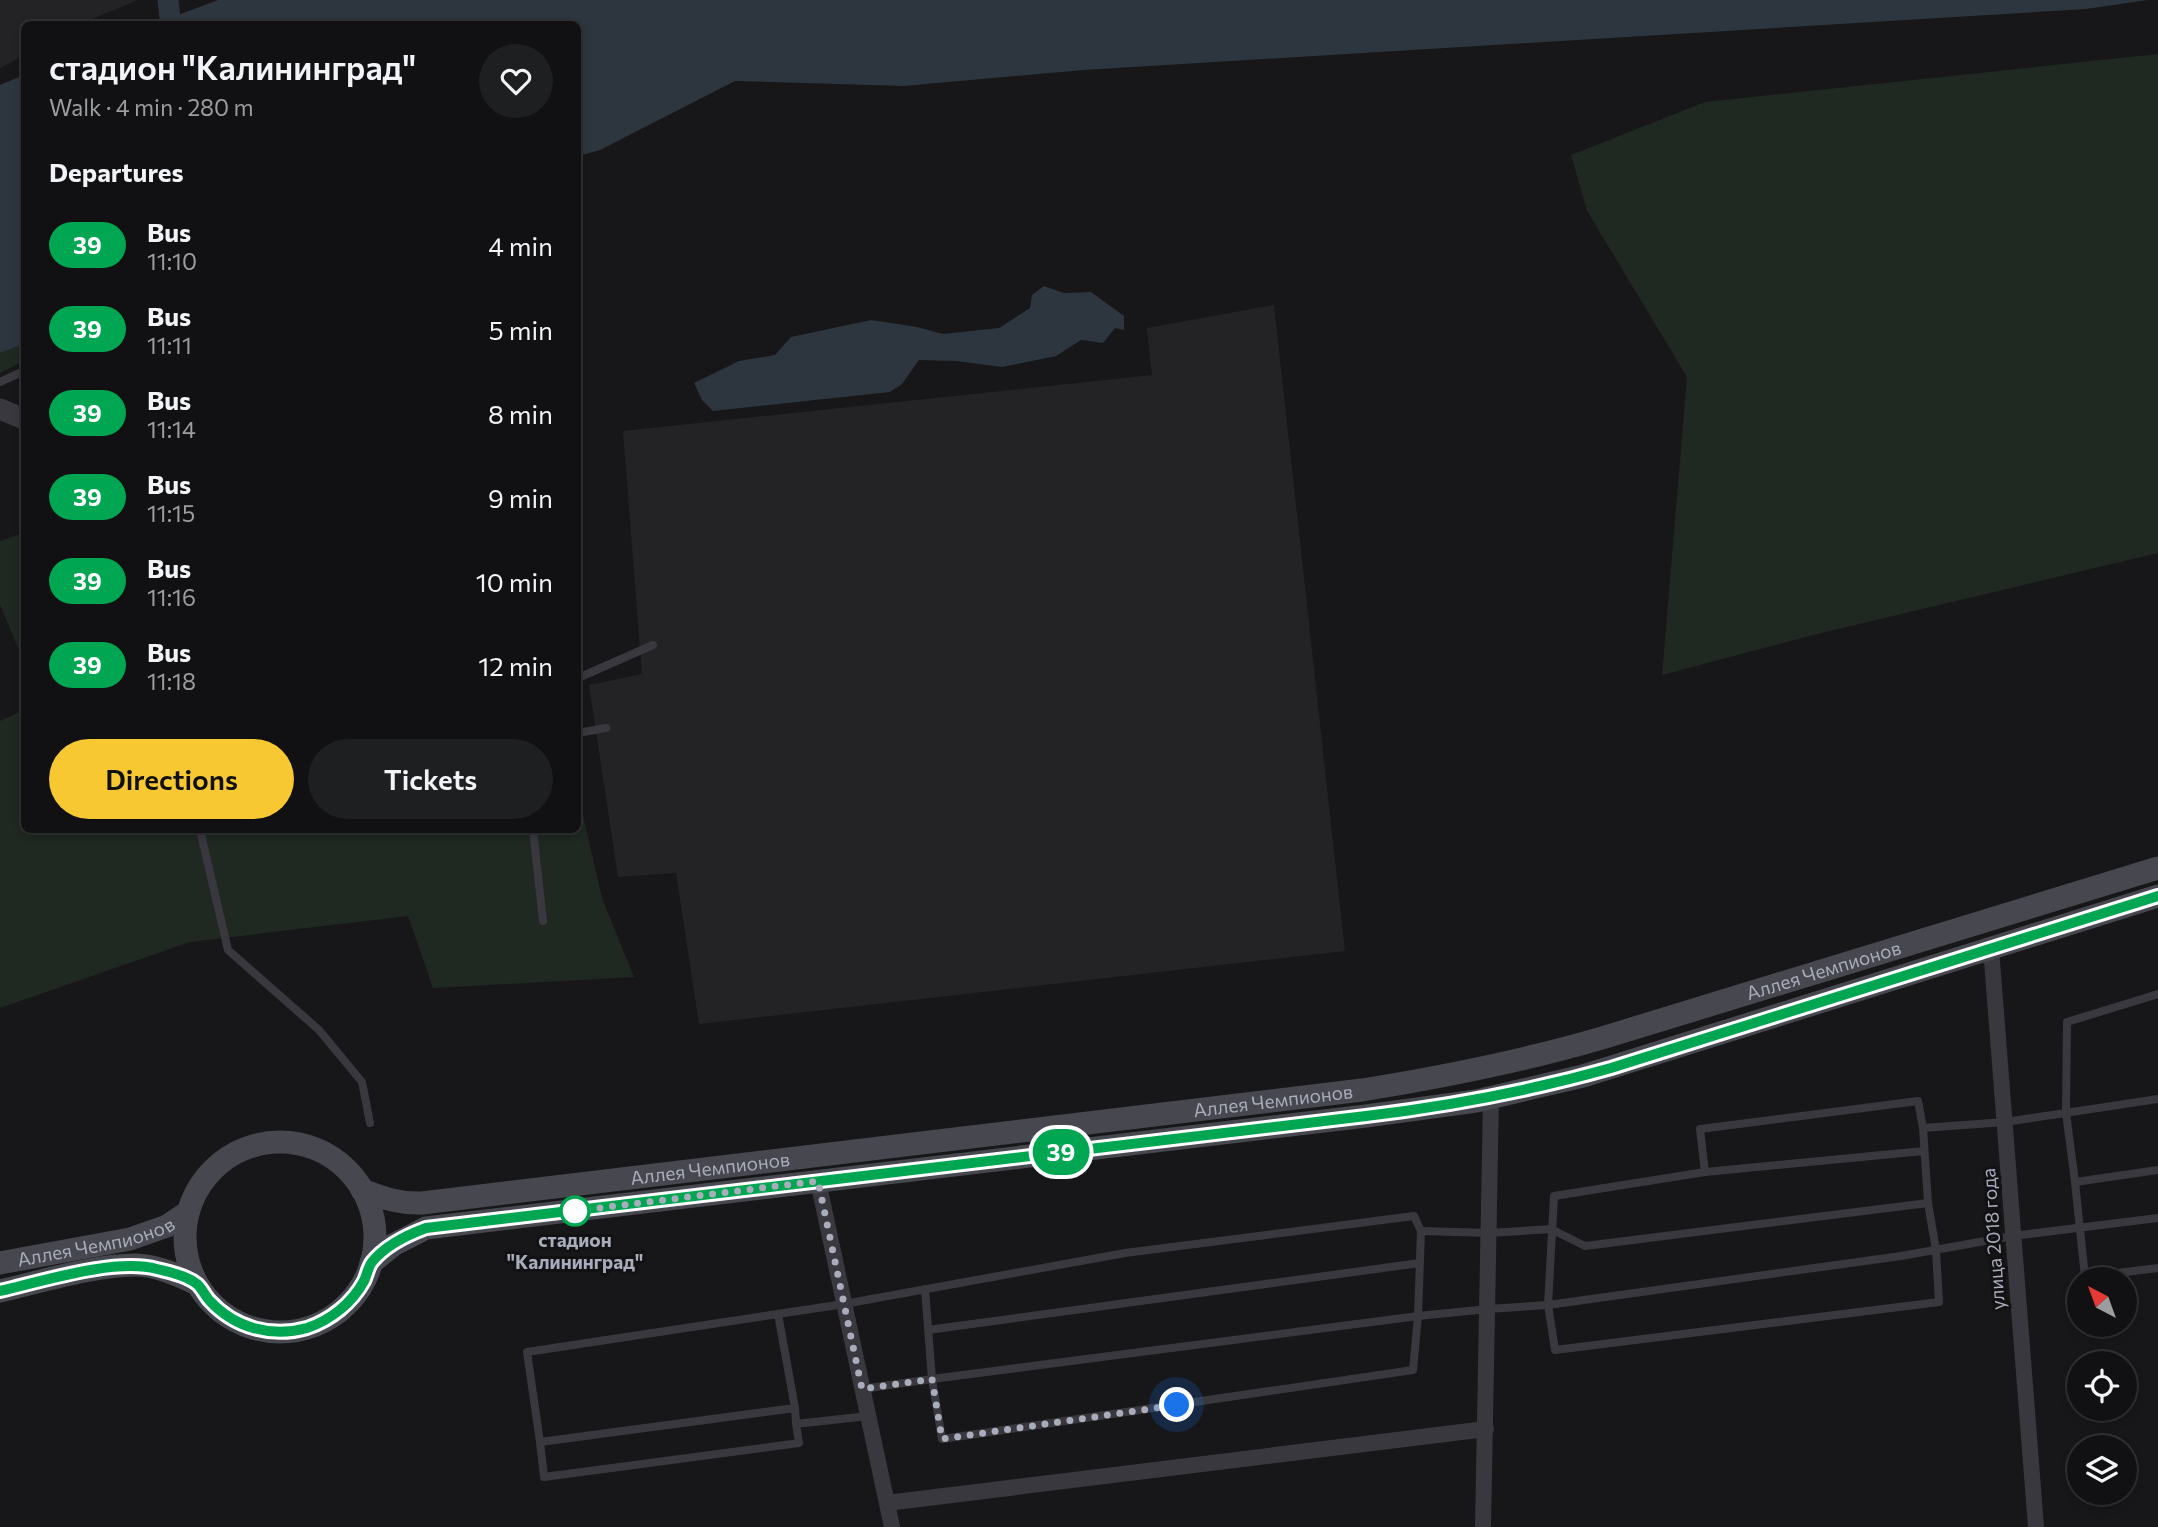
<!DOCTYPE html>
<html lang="en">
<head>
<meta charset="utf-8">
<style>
	:root { --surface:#111113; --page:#1e1f21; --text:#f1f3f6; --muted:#9c9da0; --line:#303133; --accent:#f7c831 }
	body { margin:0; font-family:Commissioner,sans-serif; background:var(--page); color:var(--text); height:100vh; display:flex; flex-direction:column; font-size:26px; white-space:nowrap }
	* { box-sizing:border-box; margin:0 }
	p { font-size:23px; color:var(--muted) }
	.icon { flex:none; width:38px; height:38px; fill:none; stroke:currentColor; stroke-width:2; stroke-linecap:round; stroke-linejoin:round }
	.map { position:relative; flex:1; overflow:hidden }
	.drawer { position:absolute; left:21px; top:21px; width:560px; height:812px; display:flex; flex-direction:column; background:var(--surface); border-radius:10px; box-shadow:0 4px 10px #0003,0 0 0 2px var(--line) }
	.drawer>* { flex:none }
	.badge { padding:0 14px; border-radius:23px; font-size:24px; line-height:46px }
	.needle { width:46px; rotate:319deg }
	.buttons { position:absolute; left:2067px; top:1267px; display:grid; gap:14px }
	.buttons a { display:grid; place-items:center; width:70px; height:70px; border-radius:50%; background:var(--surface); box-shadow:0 4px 10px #0003,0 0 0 2px var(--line); font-size:35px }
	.you { position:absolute; width:35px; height:35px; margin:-18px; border:5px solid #fff; border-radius:50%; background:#1a73e8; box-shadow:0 0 0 10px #1a73e833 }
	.map>.badge { position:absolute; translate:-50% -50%; box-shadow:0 0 0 4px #fff }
	h2 { padding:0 28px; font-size:26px; line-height:63px }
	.round { display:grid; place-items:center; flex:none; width:74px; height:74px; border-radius:37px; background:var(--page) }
	.summary { display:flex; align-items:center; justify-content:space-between; height:119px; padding:0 28px }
	h1 { font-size:33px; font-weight:600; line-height:52px }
	.cta { display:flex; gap:14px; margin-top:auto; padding:14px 28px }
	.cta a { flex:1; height:80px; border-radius:42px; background:var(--accent); color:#111; font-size:28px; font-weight:600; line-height:80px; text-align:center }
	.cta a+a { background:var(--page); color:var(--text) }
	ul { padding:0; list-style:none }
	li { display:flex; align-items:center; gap:21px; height:84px; padding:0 28px }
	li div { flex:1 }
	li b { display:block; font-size:26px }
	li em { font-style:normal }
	li .badge { min-width:77px; font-weight:700; text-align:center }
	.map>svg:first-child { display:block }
	.built { fill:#232326 }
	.green { fill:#1f2821 }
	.water { fill:#2d353e }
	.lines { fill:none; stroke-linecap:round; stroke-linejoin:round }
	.canal { stroke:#2d353e; stroke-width:21 }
	.service { stroke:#38383e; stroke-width:8 }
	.minor { stroke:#38383e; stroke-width:16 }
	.tertiary { stroke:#38383e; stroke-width:21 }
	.secondary { stroke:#46474f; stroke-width:23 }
	.line-casing { stroke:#fff; stroke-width:16 }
	.line { stroke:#00a651; stroke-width:10 }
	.walk { stroke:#a9acba; stroke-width:7; stroke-dasharray:0 12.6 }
	.stop-dot { fill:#fff; stroke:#00a651; stroke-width:3.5 }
	.labels { text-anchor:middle; stroke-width:6; stroke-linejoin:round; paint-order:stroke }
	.street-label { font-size:19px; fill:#a9acba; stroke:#121214 }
	.stop-label { font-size:19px; font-weight:bold; fill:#a9acba; stroke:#121214 }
</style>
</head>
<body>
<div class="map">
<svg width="2158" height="1527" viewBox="0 0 2158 1527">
	<rect width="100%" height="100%" fill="#171719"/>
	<path class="built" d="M0 0H138L80 24H24V55L0 68Z
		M1274 305 1345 951 699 1024 676 873 618 877 589 685 642 674 623 431 1152 375 1147 328Z"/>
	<path class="green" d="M2158 54V553L1817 634 1662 675 1687 377 1587 211 1571 155 1705 102Z
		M24 344V361L0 373V353Z
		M24 533V662L0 605V541Z
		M24 710V830H188L218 833 229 830H578V794L602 898 634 977 433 988 408 916 190 942 0 1008V721Z"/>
	<path class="water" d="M218 0H2148L2086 9 1084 70 904 86 735 81 600 150 578 156V24H154Z
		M24 75V344L0 353V85Z
		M1044 286 1064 293 1091 292 1124 316V330L1115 328 1103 343 1081 340 1056 356 1002 367 956 361 919 360 902 384 890 392 713 411 702 400 694 383 739 361 775 355 791 337 871 320 917 327 943 334 999 328 1030 308 1032 295Z"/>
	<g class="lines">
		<path class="canal" d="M168 0 170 18"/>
		<path class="service" d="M0 382 24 371
			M578 678 653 645
			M578 733 606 728
			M200 830 228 950 319 1030 362 1082 370 1123
			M533 830 543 921
			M1923 1128 1918 1101 1700 1129 1705 1172 1554 1196 1548 1305 1555 1350 1939 1302 1936 1250 1928 1203
			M2158 1170 2075 1182 2085 1277 2158 1268
			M1705 1172 1924 1151
			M2075 1182 2066 1113 2067 1022 2158 994
			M925 1289 932 1379 1418 1316 1488 1309 1548 1305 1901 1256 2013 1236 2158 1218
			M778 1314 795 1408
			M928 1330 1420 1263
			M862 1389 932 1379 942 1439 1413 1370 1418 1316 1421 1231
			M868 1416 796 1424 795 1408 540 1442 527 1352 844 1304 1125 1253 1414 1216 1421 1231 1490 1233 1551 1229 1585 1246 1928 1203 1923 1128 2005 1122 2158 1099
			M540 1442 544 1477 799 1443 796 1424"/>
		<path class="minor" d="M1991 948 2036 1527
			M818 1181 892 1527
			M887 1503 1486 1429
			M1483 1527 1491 1098"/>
		<path class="tertiary" d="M0 409 24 419"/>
		<g class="secondary">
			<circle cx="280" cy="1237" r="95"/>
			<path id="s1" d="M362 1190C383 1198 400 1204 422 1203L1362 1090C1443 1077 1523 1061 1602 1038L2158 868"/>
			<path id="s2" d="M0 1263 130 1239 167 1226 188 1212"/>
			<path d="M371 1263 393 1245 426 1228 1366 1116 1476 1101 1583 1076 2158 896"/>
			<path d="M0 1291C39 1282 95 1265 135 1265 156 1265 178 1275 197 1284"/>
		</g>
	</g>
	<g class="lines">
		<defs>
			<path id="line" d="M0 1291C43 1281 115 1258 157 1269 170 1272 187 1276 197 1284 202 1288 205 1296 210 1301 235 1328 272 1338 307 1328 331 1320 352 1303 364 1281 367 1275 368 1267 372 1262 385 1246 407 1235 426 1228L1366 1116C1449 1106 1530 1091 1611 1068L2158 896"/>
		</defs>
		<use href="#line" class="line-casing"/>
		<use href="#line" class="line"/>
		<path class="walk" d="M575 1211 818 1181 862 1389 932 1379 942 1439 1177 1405"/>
	</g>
	<circle class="stop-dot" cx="575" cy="1211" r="14"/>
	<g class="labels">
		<g class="street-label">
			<text dy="7" stroke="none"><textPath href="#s1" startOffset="1486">Аллея Чемпионов</textPath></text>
			<text dy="7" stroke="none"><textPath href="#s1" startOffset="919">Аллея Чемпионов</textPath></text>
			<text dy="7" stroke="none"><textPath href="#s1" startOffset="352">Аллея Чемпионов</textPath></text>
			<text dy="7" stroke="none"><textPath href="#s2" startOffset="98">Аллея Чемпионов</textPath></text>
			<text transform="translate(1993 1239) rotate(-94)" y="7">улица 2018 года</text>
		</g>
		<g class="stop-label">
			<text x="575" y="1247">стадион<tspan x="575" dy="22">"Калининград"</tspan></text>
		</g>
	</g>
</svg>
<div class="buttons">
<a><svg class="needle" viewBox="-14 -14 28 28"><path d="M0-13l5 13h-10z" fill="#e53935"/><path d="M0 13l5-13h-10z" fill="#9c9da0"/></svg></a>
<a><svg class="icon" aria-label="locate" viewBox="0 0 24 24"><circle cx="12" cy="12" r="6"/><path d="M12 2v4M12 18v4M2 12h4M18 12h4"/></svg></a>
<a><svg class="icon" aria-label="layers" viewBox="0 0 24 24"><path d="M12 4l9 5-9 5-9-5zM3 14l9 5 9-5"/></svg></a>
</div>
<div class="you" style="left:1177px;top:1405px"></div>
<b class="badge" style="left:1061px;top:1152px;background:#00a651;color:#fff">39</b>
<section class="drawer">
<div class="summary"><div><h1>стадион &quot;Калининград&quot;</h1><p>Walk · 4 min · 280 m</p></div><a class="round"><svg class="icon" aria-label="heart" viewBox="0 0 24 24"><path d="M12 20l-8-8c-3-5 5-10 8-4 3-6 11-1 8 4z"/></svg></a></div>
<h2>Departures</h2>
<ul>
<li><span class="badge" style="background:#00a651;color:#fff">39</span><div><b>Bus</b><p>11:10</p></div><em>4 min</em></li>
<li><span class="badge" style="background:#00a651;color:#fff">39</span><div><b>Bus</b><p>11:11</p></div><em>5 min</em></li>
<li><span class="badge" style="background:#00a651;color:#fff">39</span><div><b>Bus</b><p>11:14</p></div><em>8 min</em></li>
<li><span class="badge" style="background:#00a651;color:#fff">39</span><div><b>Bus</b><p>11:15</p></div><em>9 min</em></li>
<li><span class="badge" style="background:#00a651;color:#fff">39</span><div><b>Bus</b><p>11:16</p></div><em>10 min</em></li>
<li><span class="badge" style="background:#00a651;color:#fff">39</span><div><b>Bus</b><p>11:18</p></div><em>12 min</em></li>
</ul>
<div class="cta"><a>Directions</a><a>Tickets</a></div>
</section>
</div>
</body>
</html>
